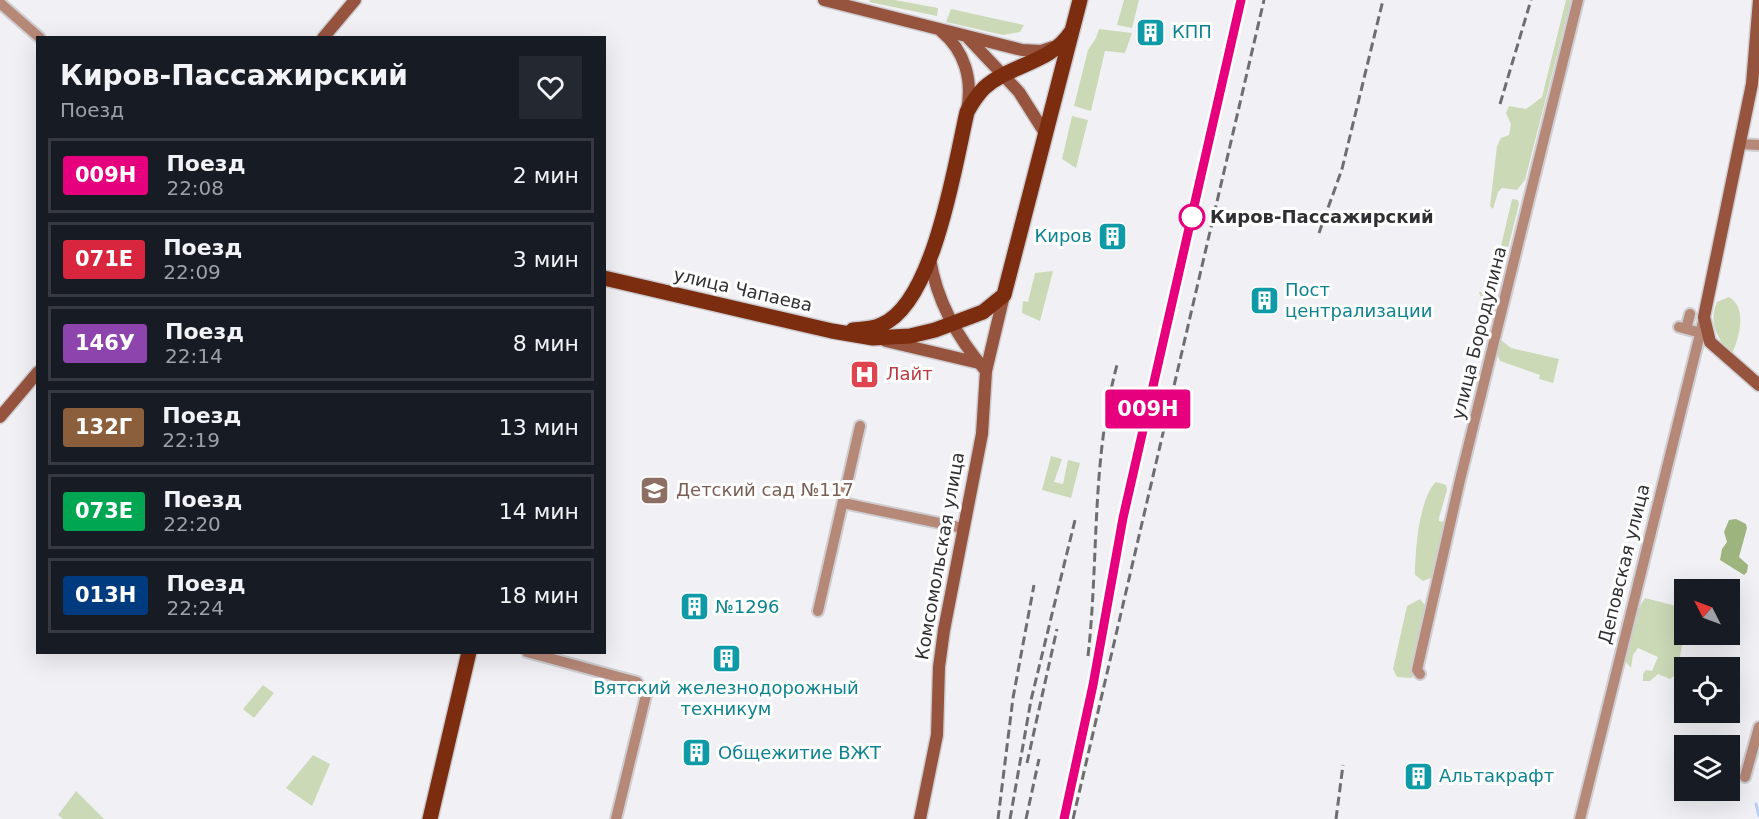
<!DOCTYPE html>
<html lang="ru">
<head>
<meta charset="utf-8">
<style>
	:root { --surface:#171b24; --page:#242831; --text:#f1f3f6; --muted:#9ea1a6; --line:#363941 }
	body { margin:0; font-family:"DejaVu Sans",sans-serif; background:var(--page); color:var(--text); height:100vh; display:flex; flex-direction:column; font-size:22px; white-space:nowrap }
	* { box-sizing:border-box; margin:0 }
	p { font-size:20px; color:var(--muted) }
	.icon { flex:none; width:33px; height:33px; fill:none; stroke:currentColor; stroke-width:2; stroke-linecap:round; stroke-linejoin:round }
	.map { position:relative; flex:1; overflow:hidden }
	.panel { position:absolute; left:36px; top:36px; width:570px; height:618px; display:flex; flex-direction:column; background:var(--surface); border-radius:0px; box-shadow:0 6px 24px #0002 }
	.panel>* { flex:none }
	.badge { padding:0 12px; border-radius:4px; font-size:21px; line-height:39px }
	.needle { width:39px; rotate:312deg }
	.tools { position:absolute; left:1674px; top:579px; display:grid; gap:12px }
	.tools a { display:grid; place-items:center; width:66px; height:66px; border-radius:0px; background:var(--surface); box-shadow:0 6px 24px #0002; font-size:30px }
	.map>.badge { position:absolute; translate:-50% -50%; box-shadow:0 0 0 3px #fff }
	.round { display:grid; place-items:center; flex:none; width:63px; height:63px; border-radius:0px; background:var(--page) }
	.overview { display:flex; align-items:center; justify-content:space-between; height:102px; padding:0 24px }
	h1 { font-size:28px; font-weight:700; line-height:45px }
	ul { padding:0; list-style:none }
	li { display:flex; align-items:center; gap:18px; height:75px; margin:0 12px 9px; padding:0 12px; border:3px solid var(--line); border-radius:0px }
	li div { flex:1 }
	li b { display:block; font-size:22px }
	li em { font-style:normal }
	li .badge { min-width:66px; font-weight:700; text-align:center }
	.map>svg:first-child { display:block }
	.green { fill:#cbd9b7 }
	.forest { fill:#9eb47e }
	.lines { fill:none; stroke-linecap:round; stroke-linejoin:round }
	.stream { stroke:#b8cff7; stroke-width:3 }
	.street-casing { stroke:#ceced2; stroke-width:14 }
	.secondary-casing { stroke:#ceced2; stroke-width:15 }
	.primary-casing { stroke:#ceced2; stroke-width:18 }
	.street { stroke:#b68878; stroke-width:10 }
	.secondary { stroke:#96543f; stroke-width:12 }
	.primary { stroke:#7c2d10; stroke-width:15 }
	.rail { stroke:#6e6e70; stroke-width:3; stroke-dasharray:9 4.5; stroke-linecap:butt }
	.line-casing { stroke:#fff; stroke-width:14 }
	.line { stroke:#e6007e; stroke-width:9 }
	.stop-dot { fill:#fff; stroke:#e6007e; stroke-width:3 }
	.labels { text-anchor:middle; stroke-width:6; stroke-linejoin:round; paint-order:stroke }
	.culture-label { font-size:18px; fill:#0d838f; stroke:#fff; text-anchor:start }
	.stop-label { font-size:18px; font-weight:bold; fill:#303032; stroke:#fff; text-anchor:start }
	.street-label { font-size:18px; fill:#303032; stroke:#fff }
	.health-label { font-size:18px; fill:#be3a42; stroke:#fff; text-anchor:start }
	.education-label { font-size:18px; fill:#785e54; stroke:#fff; text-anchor:start }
</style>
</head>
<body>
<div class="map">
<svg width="1759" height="819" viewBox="0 0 1759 819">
	<rect width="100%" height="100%" fill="#f1f1f5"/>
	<path class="green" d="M870 0H895L938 8 937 16 869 2Z
		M1124 0H1139L1132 28 1117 25Z
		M1566 0H1571L1525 180 1517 190 1502 188 1498 192 1493 209 1490 206 1497 146 1501 138 1509 135 1511 124 1506 113 1509 106 1526 109 1542 97Z
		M951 9 1024 25 1020 32 1003 35 946 22Z
		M1099 29 1132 33 1125 53 1105 51 1091 111 1074 106 1088 50 1096 38Z
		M1072 116 1088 120 1076 168 1062 159Z
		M1512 199 1518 200 1519 204 1496 296 1492 300 1481 297 1479 292 1490 293Z
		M1053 271 1040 321 1022 313 1023 301 1028 302 1035 273Z
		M1729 297C1748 308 1739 338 1732 354 1717 339 1708 323 1717 302Z
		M1501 340 1511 348 1559 359 1553 383 1539 379 1540 375 1500 361 1497 353Z
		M1051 456 1062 459 1054 482 1063 484 1068 460 1080 463 1071 498 1042 490Z
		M1436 482 1446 485 1447 490 1439 518V521L1445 522 1433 577 1423 581 1415 575C1415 552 1419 498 1436 482Z
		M1645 598 1684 608V634L1677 674 1670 679 1658 674 1650 681H1643V674L1646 670 1652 671 1658 657 1638 648 1633 655 1631 668 1625 661 1638 609Z
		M1420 599 1425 605 1423 630 1412 678 1397 677 1393 669 1407 606Z
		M263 685 274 693 254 718 243 709Z
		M313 755 330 764 312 806 286 788Z
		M76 791 104 819H63L58 815Z"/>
	<path class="forest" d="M1736 519 1746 524 1747 528 1739 557 1748 565 1747 572 1744 575 1720 560 1722 549 1727 542 1724 532 1729 520Z"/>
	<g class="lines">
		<path class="stream" d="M1756 804 1759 816"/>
		<defs>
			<path id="street" d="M0 3 40 38
				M1741 144 1759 145
				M1679 327 1701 333
				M1686 329 1690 314
				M843 503 963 528
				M818 611 860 426
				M527 652 637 682 646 695 616 819
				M1420 674 1417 670 1460 480 1578 0
				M1745 777 1759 727
				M1580 819 1704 318"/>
			<path id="secondary" d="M824 0 1022 50 1041 51 1053 47
				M1759 0 1752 84 1704 317 1710 342 1759 385
				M941 31C965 51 973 80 967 110
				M323 38 355 0
				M969 39 1019 92 1045 133
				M930 259C937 302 958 339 986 371
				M886 341 979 363
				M0 417 38 372
				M920 819 937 735 939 667 944 630 982 434 986 371 1004 295"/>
			<path id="primary" d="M604 278 832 331 873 338 910 336 935 330 983 312 1004 295 1080 0
				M853 330C862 329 873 329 881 325 934 304 955 164 967 112 972 103 977 95 984 88 1010 64 1050 64 1071 32
				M430 819 469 652"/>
		</defs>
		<use href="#street" class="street-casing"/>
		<use href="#secondary" class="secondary-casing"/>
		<use href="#primary" class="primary-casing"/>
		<use href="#street" class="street"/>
		<use href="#secondary" class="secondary"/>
		<use href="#primary" class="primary"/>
		<path class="rail" d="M1500 104 1531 0
			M1319 233 1342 169 1383 0
			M1088 656C1099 558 1091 461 1117 365
			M1027 763 1057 629
			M998 819 1013 698 1034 585
			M1010 819 1031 700 1076 516
			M1026 819 1039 759
			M1064 819 1093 685 1123 518 1242 0
			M1073 819 1264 0
			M1336 819 1343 765"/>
	</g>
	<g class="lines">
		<defs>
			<path id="line" d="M1064 819 1093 685 1123 518 1241 0"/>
		</defs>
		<use href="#line" class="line-casing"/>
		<use href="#line" class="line"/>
	</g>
	<defs>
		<symbol id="building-square" viewBox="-11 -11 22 22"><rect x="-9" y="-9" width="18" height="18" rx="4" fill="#0f9aa8" stroke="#fff"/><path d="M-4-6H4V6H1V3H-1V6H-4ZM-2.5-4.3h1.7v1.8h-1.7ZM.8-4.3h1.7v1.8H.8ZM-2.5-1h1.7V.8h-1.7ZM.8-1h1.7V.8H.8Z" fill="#fff"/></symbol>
		<symbol id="hospital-square" viewBox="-11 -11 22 22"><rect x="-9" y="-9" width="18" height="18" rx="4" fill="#e0444e" stroke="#fff"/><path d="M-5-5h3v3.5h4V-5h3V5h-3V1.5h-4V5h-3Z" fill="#fff"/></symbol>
		<symbol id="school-square" viewBox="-11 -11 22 22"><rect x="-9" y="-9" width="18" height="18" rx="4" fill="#8d6e63" stroke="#fff"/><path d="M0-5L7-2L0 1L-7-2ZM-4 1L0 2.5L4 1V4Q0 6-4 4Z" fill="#fff"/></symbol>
	</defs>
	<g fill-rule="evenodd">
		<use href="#building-square" x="1134" y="16" width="33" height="33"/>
		<use href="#building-square" x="1096" y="220" width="33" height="33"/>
		<use href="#building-square" x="1248" y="284" width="33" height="33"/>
		<use href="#hospital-square" x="848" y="358" width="33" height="33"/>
		<use href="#school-square" x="638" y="474" width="33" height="33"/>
		<use href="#building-square" x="678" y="590" width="33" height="33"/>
		<use href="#building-square" x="710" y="642" width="33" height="33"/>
		<use href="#building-square" x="680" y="736" width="33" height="33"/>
		<use href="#building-square" x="1402" y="760" width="33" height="33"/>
	</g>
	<circle class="stop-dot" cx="1192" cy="217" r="12"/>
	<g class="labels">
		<g class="culture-label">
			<text x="1172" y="38">КПП</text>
			<text x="1092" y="242" text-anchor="end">Киров</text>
			<text x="1285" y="296">Пост<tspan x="1285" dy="21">централизации</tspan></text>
			<text x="715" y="613">№1296</text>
			<text x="726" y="694" text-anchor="middle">Вятский железнодорожный<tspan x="726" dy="21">техникум</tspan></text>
			<text x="718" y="759">Общежитие ВЖТ</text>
			<text x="1439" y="782">Альтакрафт</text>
		</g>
		<g class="stop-label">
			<text x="1210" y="223">Киров-Пассажирский</text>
		</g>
		<g class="street-label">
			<text transform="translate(743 290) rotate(13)" y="6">улица Чапаева</text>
			<text transform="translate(1479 333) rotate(-76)" y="6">улица Бородулина</text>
			<text transform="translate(940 556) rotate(-80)" y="6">Комсомольская улица</text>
			<text transform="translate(1624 564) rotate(-76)" y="6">Деповская улица</text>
		</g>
		<g class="health-label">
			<text x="886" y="380">Лайт</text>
		</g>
		<g class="education-label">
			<text x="676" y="496">Детский сад №117</text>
		</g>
	</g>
</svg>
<div class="tools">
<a><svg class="needle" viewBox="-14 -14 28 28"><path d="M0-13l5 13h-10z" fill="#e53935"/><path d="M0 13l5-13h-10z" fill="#9ea1a6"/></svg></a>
<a><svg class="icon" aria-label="locate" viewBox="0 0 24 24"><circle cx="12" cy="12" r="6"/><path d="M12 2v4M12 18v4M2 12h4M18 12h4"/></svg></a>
<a><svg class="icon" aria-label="layers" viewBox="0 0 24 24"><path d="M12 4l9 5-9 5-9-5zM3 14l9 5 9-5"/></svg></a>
</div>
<b class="badge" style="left:1148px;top:409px;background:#e6007e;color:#fff">009Н</b>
<section class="panel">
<div class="overview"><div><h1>Киров-Пассажирский</h1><p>Поезд</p></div><a class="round"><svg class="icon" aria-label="heart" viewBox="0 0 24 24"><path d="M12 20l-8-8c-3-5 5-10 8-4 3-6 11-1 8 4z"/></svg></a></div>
<ul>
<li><span class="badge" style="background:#e6007e;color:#fff">009Н</span><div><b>Поезд</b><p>22:08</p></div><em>2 мин</em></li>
<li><span class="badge" style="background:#d7263d;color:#fff">071Е</span><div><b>Поезд</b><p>22:09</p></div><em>3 мин</em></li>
<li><span class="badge" style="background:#8e44ad;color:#fff">146У</span><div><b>Поезд</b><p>22:14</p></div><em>8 мин</em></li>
<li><span class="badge" style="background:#8b5e3c;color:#fff">132Г</span><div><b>Поезд</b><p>22:19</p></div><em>13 мин</em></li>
<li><span class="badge" style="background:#00a651;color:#fff">073Е</span><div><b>Поезд</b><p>22:20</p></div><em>14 мин</em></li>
<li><span class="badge" style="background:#003b80;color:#fff">013Н</span><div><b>Поезд</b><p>22:24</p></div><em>18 мин</em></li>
</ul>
</section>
</div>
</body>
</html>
